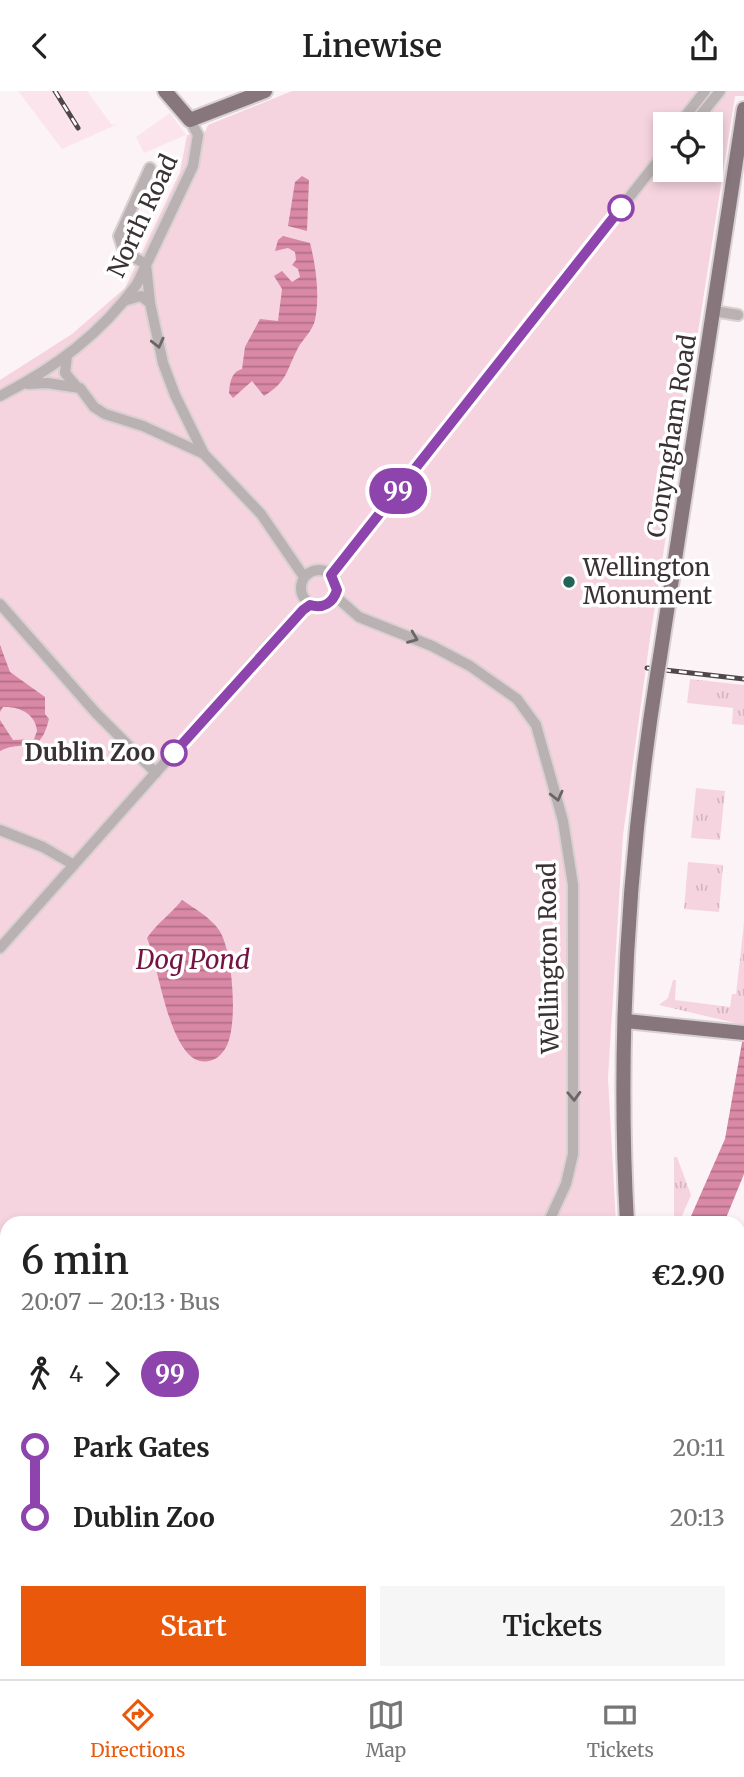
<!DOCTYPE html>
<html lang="en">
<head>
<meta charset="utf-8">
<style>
	:root { --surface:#fff; --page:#f6f6f6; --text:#222; --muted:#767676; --line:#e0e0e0; --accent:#ea580c }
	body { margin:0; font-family:Merriweather,serif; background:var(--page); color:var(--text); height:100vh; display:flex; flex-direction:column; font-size:26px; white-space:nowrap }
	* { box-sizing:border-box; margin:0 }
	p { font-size:23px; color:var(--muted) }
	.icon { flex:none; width:38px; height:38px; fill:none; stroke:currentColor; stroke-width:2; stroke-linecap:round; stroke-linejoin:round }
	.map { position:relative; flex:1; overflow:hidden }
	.sheet { position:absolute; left:0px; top:1125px; width:746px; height:464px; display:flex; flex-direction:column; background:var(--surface); border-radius:21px 21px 0 0; box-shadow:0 4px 10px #0003 }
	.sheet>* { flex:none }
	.badge { padding:0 14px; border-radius:23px; font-size:24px; line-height:46px }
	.tools { position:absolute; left:653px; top:21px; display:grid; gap:14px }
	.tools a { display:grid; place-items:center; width:70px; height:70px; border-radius:0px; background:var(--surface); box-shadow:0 4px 10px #0003; font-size:35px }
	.map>.badge { position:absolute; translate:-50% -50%; box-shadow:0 0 0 4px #fff }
	.legs { display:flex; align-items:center; gap:10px; height:77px; padding:0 21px; font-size:23px }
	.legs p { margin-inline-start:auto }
	.overview { display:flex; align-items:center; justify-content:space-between; height:119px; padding:0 21px }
	h1 { font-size:38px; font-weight:600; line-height:52px }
	.action { display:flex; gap:14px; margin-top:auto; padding:14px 21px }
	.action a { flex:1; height:80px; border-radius:0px; background:var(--accent); color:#fff; font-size:28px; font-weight:600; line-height:80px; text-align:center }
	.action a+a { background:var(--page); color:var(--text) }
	ul { padding:0 21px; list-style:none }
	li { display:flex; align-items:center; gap:24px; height:70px; font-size:26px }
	li i { display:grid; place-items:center; width:10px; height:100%; margin:0 9px; background:currentColor }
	li i::after { content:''; width:18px; height:18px; margin:-9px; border:5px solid; border-radius:50%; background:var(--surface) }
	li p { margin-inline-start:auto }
	li:first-child i { background:linear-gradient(#0000 50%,currentColor 0) }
	li:last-child i { background:linear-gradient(currentColor 50%,#0000 0) }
	header { display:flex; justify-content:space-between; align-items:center; height:91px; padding:0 21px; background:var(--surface); font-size:32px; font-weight:600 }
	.tabs { display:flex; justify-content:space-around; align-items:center; height:98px; border-top:2px solid var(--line); background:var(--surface); font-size:19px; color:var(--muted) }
	.tabs a { display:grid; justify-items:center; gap:4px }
	.tabs .on { color:var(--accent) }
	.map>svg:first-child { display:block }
	.built { fill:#fce4ec }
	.grass { fill:url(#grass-tufts) }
	.park { fill:#f6d4df; fill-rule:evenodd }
	.water { fill:url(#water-rules) }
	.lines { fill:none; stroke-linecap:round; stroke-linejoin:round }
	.stream { stroke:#d988a5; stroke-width:2.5 }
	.minor-casing { stroke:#d9d0d3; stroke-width:14 }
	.major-casing { stroke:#d9d0d3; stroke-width:18 }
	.minor { stroke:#bab1b3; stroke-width:10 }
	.major { stroke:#87777c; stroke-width:14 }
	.rail-casing { stroke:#4f4749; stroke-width:5 }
	.rail { stroke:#fff; stroke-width:2.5; stroke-dasharray:8; stroke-linecap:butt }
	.major-bridge-casing { stroke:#d9d0d3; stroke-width:18; stroke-linecap:butt }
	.major-bridge { stroke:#87777c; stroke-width:14 }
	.oneway { stroke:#6d6466 }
	.line-1-casing { stroke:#fff; stroke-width:16 }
	.line-1 { stroke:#8e44ad; stroke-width:10 }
	.stop-1-dot { fill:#fff; stroke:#8e44ad; stroke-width:3.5 }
	.poi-dot { fill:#206557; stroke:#fff; stroke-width:2.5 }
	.labels { text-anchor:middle; stroke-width:7; stroke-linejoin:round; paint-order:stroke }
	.street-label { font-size:24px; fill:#393133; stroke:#fff }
	.poi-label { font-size:24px; fill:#393133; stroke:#fff; text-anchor:start }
	.stop-label { font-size:24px; font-weight:bold; fill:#393133; stroke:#fff; text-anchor:end }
	.water-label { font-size:26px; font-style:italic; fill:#731342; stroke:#fff }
</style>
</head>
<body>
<header><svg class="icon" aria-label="back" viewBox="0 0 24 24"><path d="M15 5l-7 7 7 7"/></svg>Linewise<svg class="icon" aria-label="share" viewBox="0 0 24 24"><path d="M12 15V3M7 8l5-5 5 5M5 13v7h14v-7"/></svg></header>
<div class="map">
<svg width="744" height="1588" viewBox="0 0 744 1588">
	<defs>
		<pattern id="grass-tufts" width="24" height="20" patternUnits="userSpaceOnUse" patternTransform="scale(1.75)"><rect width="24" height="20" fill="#f6d4df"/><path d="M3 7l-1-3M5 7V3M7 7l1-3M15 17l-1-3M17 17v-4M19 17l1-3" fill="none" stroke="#d4b6c0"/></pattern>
		<pattern id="water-rules" width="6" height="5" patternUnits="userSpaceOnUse" patternTransform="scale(1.75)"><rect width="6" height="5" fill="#d988a5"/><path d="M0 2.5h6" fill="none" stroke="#b17087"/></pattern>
	</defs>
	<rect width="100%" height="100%" fill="#fcf3f6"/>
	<path class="built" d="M18 0H87L112 34 118 33 62 58Z
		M170 22 186 44 144 62 136 46Z"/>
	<path class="grass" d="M690 588 744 594V634L732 633 733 617 687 612Z
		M696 697 725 700 720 749 691 747Z
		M688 771 723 774 719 821 684 818Z
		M744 832V934L659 914 668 907 673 889H676L675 909 730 916 732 903H736Z
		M674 1066H677L691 1104 679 1132H674Z"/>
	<path class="park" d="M292 0H744V5H735L650 547 623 744 608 987 616 1132H7V1582H677L678 1588H0V289L72 243 125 197 180 81 187 44 204 43 208 34ZM665 33H710V79H665Z"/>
	<path class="water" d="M302 85 309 89 307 140 288 135 295 91Z
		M283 145 310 152C316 175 320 205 315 229 313 239 303 248 298 257 286 280 288 290 264 305L252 290 233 307 229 302C230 292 231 281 242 278L245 256 260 228 278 230 282 198 274 185 282 180 292 191 300 186 298 178 292 174 296 169 295 161 288 157 275 160 278 149Z
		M0 554 10 581 45 606V623L49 628C39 668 25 647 0 660V629L13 649 34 648 37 640C36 623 19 615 3 616L0 621Z
		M182 809C194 817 211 827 219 839 233 859 239 938 225 958 220 965 217 968 209 970 170 979 159 874 147 847 157 832 171 823 182 809Z
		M744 940V1083L724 1132H688L725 1048Z"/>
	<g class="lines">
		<path class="stream" d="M14 1588 21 1582"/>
		<defs>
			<path id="minor" d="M688 32 686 24 705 0
				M687 33 695 31 720 0
				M146 173 124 161 119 145 150 77
				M146 173 150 212
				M127 209 141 205 150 212 163 272 175 304 204 363 261 423 304 486
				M714 220 738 224
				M67 264 65 282 77 296
				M28 293 47 292 80 297 94 316 105 323 143 335 204 363
				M0 305C55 277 101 243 137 193L193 75 198 44 190 29
				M301 497a18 18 0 1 1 36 0a18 18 0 1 1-36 0Z
				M331 484 665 61
				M335 505 359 526 432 555 470 575 517 608 536 634 563 730 573 794V1063L566 1093 548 1132
				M0 513 96 622 156 682
				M0 739 43 756 74 774
				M0 857 278 544 310 514
				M607 1588 608 1582"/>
			<path id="major" d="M165 0 190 29 265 0
				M660 566 744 18
				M626 930 744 942
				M627 1132C617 949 628 766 657 584
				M688 1582 689 1588"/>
		</defs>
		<use href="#minor" class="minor-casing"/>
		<use href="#major" class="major-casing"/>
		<use href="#minor" class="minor"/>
		<use href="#major" class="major"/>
		<defs>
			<path id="rail" d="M55 0 78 37
				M647 577 744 588"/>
		</defs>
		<use href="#rail" class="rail-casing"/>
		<use href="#rail" class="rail"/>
		<defs>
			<path id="major-bridge" d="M657 584 660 566"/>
		</defs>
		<use href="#major-bridge" class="major-bridge-casing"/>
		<use href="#major-bridge" class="major-bridge"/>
	</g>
	<defs><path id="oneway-chevron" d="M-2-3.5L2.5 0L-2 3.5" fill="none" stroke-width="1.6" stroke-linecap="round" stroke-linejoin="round" transform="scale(1.75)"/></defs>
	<g class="oneway">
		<use href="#oneway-chevron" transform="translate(158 252) rotate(76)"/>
		<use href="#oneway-chevron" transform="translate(413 547) rotate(22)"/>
		<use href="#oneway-chevron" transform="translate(557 705) rotate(76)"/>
		<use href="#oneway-chevron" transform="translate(574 1005) rotate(88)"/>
	</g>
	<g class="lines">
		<defs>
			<path id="line-1" d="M174 662 303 519 310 514C323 518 333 512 337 499L331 484 621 117"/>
		</defs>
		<use href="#line-1" class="line-1-casing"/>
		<use href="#line-1" class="line-1"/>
	</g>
	<g class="stop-1-dot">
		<circle cx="621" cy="117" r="12"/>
		<circle cx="174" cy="662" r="12"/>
	</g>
	<circle class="poi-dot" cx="569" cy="491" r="7"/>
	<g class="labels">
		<g class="street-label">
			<text transform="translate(143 125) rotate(-65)" y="8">North Road</text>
			<text transform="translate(672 345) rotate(-81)" y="8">Conyngham Road</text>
			<text transform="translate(549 867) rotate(-91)" y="8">Wellington Road</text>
		</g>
		<g class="poi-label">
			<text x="583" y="485">Wellington<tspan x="583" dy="28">Monument</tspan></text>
		</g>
		<g class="stop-label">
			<text x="155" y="670">Dublin Zoo</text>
		</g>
		<g class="water-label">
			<text x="193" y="878">Dog Pond</text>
		</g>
	</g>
</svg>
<div class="tools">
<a><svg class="icon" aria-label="locate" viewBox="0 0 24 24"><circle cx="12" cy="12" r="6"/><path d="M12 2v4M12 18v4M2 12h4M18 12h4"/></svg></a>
</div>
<b class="badge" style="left:398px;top:400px;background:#8e44ad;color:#fff">99</b>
<section class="sheet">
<div class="overview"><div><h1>6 min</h1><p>20:07 – 20:13 · Bus</p></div><b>€2.90</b></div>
<div class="legs"><svg class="icon" aria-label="walk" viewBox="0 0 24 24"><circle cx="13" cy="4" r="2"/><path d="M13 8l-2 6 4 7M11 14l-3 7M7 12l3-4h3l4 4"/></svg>4<svg class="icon" aria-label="forward" viewBox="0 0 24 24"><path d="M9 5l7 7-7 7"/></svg><b class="badge" style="background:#8e44ad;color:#fff">99</b></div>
<ul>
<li><i style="color:#8e44ad"></i><b>Park Gates</b><p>20:11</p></li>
<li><i style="color:#8e44ad"></i><b>Dublin Zoo</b><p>20:13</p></li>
</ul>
<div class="action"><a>Start</a><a>Tickets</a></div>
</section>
</div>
<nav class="tabs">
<a class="on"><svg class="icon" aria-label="directions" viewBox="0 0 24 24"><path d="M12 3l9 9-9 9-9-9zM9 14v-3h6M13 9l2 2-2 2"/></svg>Directions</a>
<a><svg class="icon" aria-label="map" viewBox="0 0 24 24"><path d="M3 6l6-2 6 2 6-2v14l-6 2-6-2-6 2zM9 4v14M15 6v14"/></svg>Map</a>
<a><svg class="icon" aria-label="tickets" viewBox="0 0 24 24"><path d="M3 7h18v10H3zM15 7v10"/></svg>Tickets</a>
</nav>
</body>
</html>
